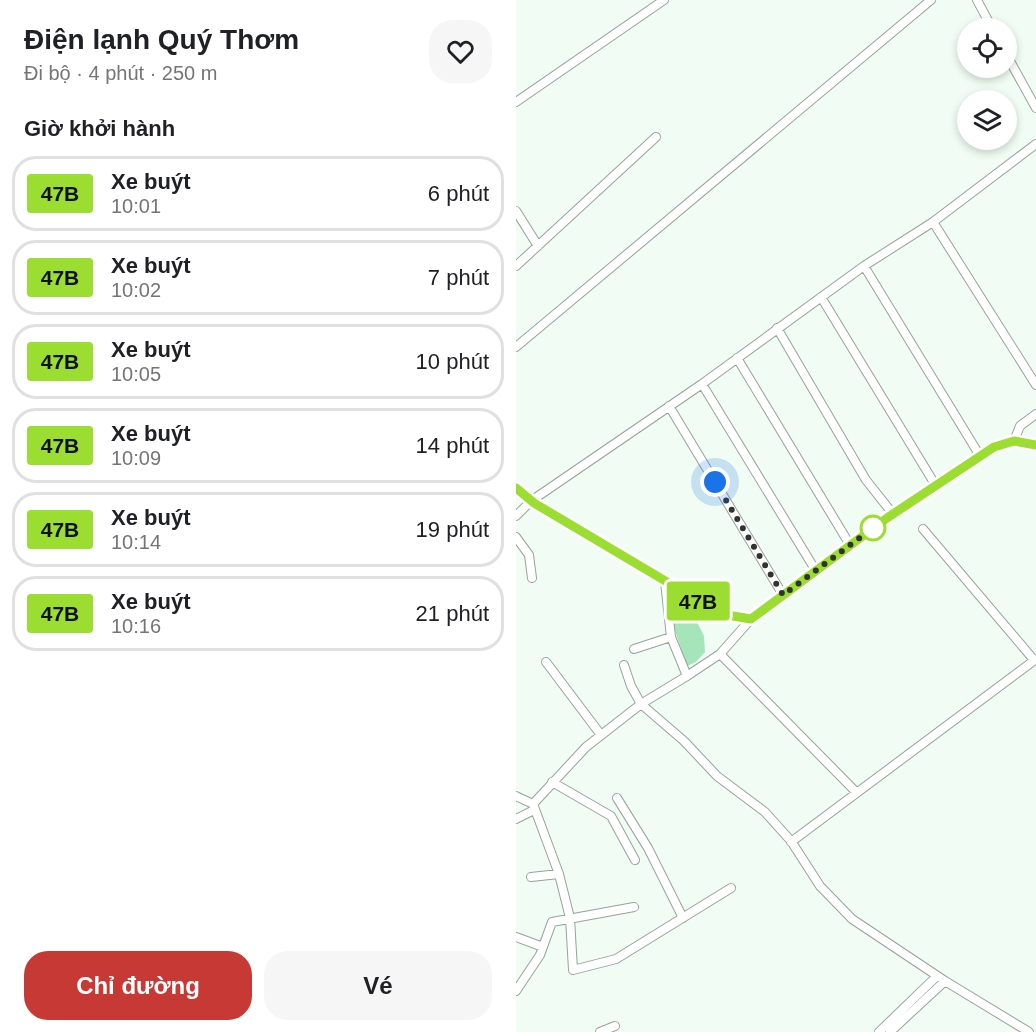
<!DOCTYPE html>
<html lang="vi">
<head>
<meta charset="utf-8">
<style>
	:root { --surface:#fff; --page:#f6f6f6; --text:#202124; --muted:#757577; --line:#e0e0e0; --accent:#c73935 }
	body { margin:0; font-family:Arial,sans-serif; background:var(--page); color:var(--text); height:100vh; display:flex; flex-direction:column; font-size:22px; white-space:nowrap }
	* { box-sizing:border-box; margin:0 }
	p { font-size:20px; color:var(--muted) }
	.icon { flex:none; width:33px; height:33px; fill:none; stroke:currentColor; stroke-width:2; stroke-linecap:round; stroke-linejoin:round }
	.map { position:relative; flex:1; overflow:hidden }
	.drawer { display:flex; flex-direction:column; background:var(--surface); width:516px }
	.drawer>* { flex:none }
	.badge { padding:0 12px; border-radius:4px; font-size:21px; line-height:39px }
	.fabs { position:absolute; left:441px; top:18px; display:grid; gap:12px }
	.fabs a { display:grid; place-items:center; width:60px; height:60px; border-radius:50%; background:var(--surface); box-shadow:0 3px 9px #0003; font-size:30px }
	.you { position:absolute; width:30px; height:30px; margin:-15px; border:4px solid #fff; border-radius:50%; background:#1a73e8; box-shadow:0 0 0 9px #1a73e833 }
	.map>.badge { position:absolute; translate:-50% -50%; box-shadow:0 0 0 3px #fff }
	h2 { padding:0 24px; font-size:22px; line-height:54px }
	.round { display:grid; place-items:center; flex:none; width:63px; height:63px; border-radius:24px; background:var(--page) }
	.head { display:flex; align-items:center; justify-content:space-between; height:102px; padding:0 24px }
	h1 { font-size:28px; font-weight:700; line-height:45px }
	.action { display:flex; gap:12px; margin-top:auto; padding:12px 24px }
	.action a { flex:1; height:69px; border-radius:24px; background:var(--accent); color:#fff; font-size:24px; font-weight:700; line-height:69px; text-align:center }
	.action a+a { background:var(--page); color:var(--text) }
	ul { padding:0; list-style:none }
	li { display:flex; align-items:center; gap:18px; height:75px; margin:0 12px 9px; padding:0 12px; border:3px solid var(--line); border-radius:24px }
	li div { flex:1 }
	li b { display:block; font-size:22px }
	li em { font-style:normal }
	li .badge { min-width:66px; font-weight:700; text-align:center }
	main { display:flex; flex:1; min-height:0 }
	.map>svg:first-child { display:block }
	.water { fill:#a6e5b9 }
	.lines { fill:none; stroke-linecap:round; stroke-linejoin:round }
	.street-casing { stroke:#97a29a; stroke-width:10 }
	.street { stroke:#fff; stroke-width:8 }
	.line-casing { stroke:#fff; stroke-width:14 }
	.line { stroke:#9cdd31; stroke-width:9 }
	.walk { stroke:#303431; stroke-width:6; stroke-dasharray:0 10.8 }
	.stop-dot { fill:#fff; stroke:#9cdd31; stroke-width:3 }
</style>
</head>
<body>
<main>
<section class="drawer">
<div class="head"><div><h1>Điện lạnh Quý Thơm</h1><p>Đi bộ · 4 phút · 250 m</p></div><a class="round"><svg class="icon" aria-label="heart" viewBox="0 0 24 24"><path d="M12 20l-8-8c-3-5 5-10 8-4 3-6 11-1 8 4z"/></svg></a></div>
<h2>Giờ khởi hành</h2>
<ul>
<li><span class="badge" style="background:#9cdd31;color:#111">47B</span><div><b>Xe buýt</b><p>10:01</p></div><em>6 phút</em></li>
<li><span class="badge" style="background:#9cdd31;color:#111">47B</span><div><b>Xe buýt</b><p>10:02</p></div><em>7 phút</em></li>
<li><span class="badge" style="background:#9cdd31;color:#111">47B</span><div><b>Xe buýt</b><p>10:05</p></div><em>10 phút</em></li>
<li><span class="badge" style="background:#9cdd31;color:#111">47B</span><div><b>Xe buýt</b><p>10:09</p></div><em>14 phút</em></li>
<li><span class="badge" style="background:#9cdd31;color:#111">47B</span><div><b>Xe buýt</b><p>10:14</p></div><em>19 phút</em></li>
<li><span class="badge" style="background:#9cdd31;color:#111">47B</span><div><b>Xe buýt</b><p>10:16</p></div><em>21 phút</em></li>
</ul>
<div class="action"><a>Chỉ đường</a><a>Vé</a></div>
</section>
<div class="map">
<svg width="520" height="1032" viewBox="0 0 520 1032">
	<rect width="100%" height="100%" fill="#f1fdf4"/>
	<path class="water" d="M154 594 172 604 188 636 189 652 180 662 171 666 158 628Z"/>
	<g class="lines">
		<defs>
			<path id="street" d="M461 0 476 28
				M490 54 520 108
				M0 102 148 0
				M0 211 22 246
				M417 222 520 385
				M0 266 140 137
				M348 266 464 456
				M305 297 420 486
				M261 328 350 480 377 514
				M0 347 415 0
				M221 358 334 545
				M186 384 300 571
				M153 406 267 595
				M498 441 504 426 520 414
				M0 488 18 503 205 614 235 619
				M0 516 15 501 186 384 348 266 417 222 520 144
				M407 529 518 660
				M0 537 13 555 16 578
				M118 649 155 637
				M204 654 341 793
				M30 662 85 735
				M108 665 115 686 125 704 168 741 201 776 249 812 275 841 304 886 336 919 429 981 513 1032
				M171 676 204 654 235 619 267 595 371 518 464 456C481 445 500 437 520 445
				M36 782 95 816 119 860
				M0 796 17 804 70 747 125 704 171 676 155 637 149 582
				M101 798 132 848 167 918
				M17 804 43 874 54 918 57 970 100 959 215 888
				M0 819 18 810
				M275 842 520 659
				M15 877 43 874
				M0 937 27 947
				M0 991 24 955 36 922 118 907
				M84 1032 99 1026
				M363 1032 421 976
				M374 1032 429 981"/>
		</defs>
		<use href="#street" class="street-casing"/>
		<use href="#street" class="street"/>
	</g>
	<g class="lines">
		<defs>
			<path id="line" d="M0 488 18 503 205 614 235 619 371 518 478 447 498 441 520 445"/>
		</defs>
		<use href="#line" class="line-casing"/>
		<use href="#line" class="line"/>
		<path class="walk" d="M199 482 267 595 357 528"/>
	</g>
	<circle class="stop-dot" cx="357" cy="528" r="12"/>
</svg>
<div class="fabs">
<a><svg class="icon" aria-label="locate" viewBox="0 0 24 24"><circle cx="12" cy="12" r="6"/><path d="M12 2v4M12 18v4M2 12h4M18 12h4"/></svg></a>
<a><svg class="icon" aria-label="layers" viewBox="0 0 24 24"><path d="M12 4l9 5-9 5-9-5zM3 14l9 5 9-5"/></svg></a>
</div>
<div class="you" style="left:199px;top:482px"></div>
<b class="badge" style="left:182px;top:601px;background:#9cdd31;color:#111">47B</b>
</div>
</main>
</body>
</html>
